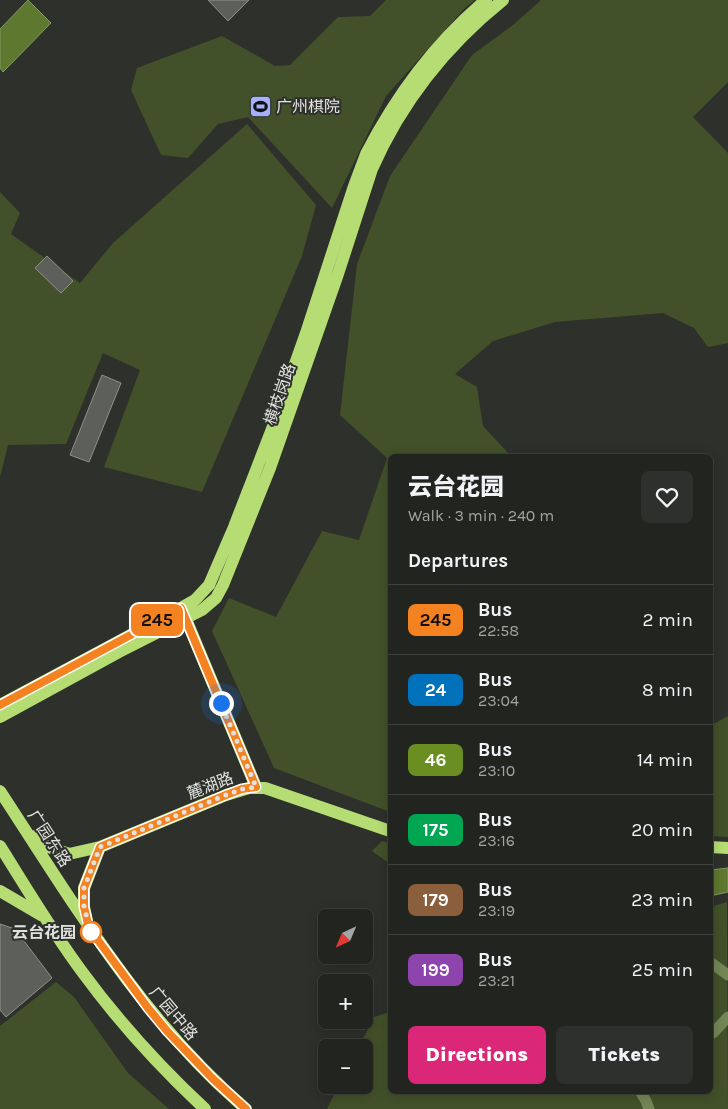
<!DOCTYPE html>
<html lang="en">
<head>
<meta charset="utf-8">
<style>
	:root { --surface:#222420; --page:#2e302d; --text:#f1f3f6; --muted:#a2a4a5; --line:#3f413e; --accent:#db2777 }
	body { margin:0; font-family:Karla,"Noto Sans SC",sans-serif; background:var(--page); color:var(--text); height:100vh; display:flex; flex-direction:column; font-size:19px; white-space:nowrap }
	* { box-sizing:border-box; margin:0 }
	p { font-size:16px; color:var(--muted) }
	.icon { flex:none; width:28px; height:28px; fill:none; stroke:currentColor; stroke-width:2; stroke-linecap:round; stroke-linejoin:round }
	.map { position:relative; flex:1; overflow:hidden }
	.details { position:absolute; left:388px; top:454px; width:325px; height:640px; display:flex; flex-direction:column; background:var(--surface); border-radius:8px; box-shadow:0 2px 12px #0003,0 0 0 1px var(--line) }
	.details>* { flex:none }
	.badge { padding:0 10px; border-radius:8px; font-size:18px; line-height:32px }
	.needle { width:32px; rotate:224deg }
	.tools { position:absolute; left:318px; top:909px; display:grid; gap:10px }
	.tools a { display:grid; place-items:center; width:55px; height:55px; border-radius:8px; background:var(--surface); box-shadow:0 2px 12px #0003,0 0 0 1px var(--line); font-size:25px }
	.you { position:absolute; width:25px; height:25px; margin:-12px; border:4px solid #fff; border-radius:50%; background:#1a73e8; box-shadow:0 0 0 8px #1a73e833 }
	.map>.badge { position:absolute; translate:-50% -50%; box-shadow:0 0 0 2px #fff }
	h2 { padding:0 20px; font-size:19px; line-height:45px }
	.round { display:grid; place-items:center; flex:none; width:52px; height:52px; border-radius:8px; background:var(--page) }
	.summary { display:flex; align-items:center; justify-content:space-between; height:85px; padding:0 20px }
	h1 { font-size:24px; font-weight:800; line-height:38px }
	.action { display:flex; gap:10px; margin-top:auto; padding:10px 20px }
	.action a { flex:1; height:58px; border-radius:8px; background:var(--accent); color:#fff; font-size:20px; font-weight:800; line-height:58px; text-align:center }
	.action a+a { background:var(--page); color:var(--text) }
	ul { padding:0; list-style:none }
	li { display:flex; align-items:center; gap:15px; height:70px; padding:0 20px; border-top:1px solid var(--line) }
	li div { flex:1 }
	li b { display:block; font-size:19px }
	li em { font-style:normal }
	li .badge { min-width:55px; font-weight:700; text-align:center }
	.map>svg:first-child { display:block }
	.green { fill:#425129 }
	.water { fill:#5e782f; stroke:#859864 }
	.building { fill:#5d605a; stroke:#8e918a }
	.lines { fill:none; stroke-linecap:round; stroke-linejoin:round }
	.minor { stroke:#738655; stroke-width:11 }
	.major { stroke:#b6dd74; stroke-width:12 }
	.line-casing { stroke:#fff; stroke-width:11 }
	.line { stroke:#f58220; stroke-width:8 }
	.walk { stroke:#e1e2df; stroke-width:5; stroke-dasharray:0 9 }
	.stop-dot { fill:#fff; stroke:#f58220; stroke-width:2.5 }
	.labels { text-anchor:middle; stroke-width:4; stroke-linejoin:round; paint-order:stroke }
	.poi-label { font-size:16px; fill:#e1e2df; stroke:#2e302b; text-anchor:start }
	.street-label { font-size:16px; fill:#e1e2df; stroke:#2e302b }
	.stop-label { font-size:16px; font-weight:bold; fill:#e1e2df; stroke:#2e302b; text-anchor:end }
</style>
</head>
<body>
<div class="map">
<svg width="728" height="1109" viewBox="0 0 728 1109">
	<rect width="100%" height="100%" fill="#2e302b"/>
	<path class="green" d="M386 0H475L465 8 386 96 332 208 248 117 218 124 188 158 161 155 131 90 137 68 222 36 275 66 290 65 338 17 370 16Z
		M541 0H728V82L693 117 728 153V343L708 347 694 328 663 313 555 322 493 341 455 374 477 387 483 426 511 456H390V812L274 768 212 631 229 598 276 617 322 531 359 540 387 458 340 415 357 264 390 176 472 55 513 25Z
		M247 124 316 205 302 256 202 492 104 467 140 370 103 353 66 444 8 445 0 477V192L20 213 11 234 80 283 113 243Z
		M728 716V837L710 836V726Z
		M382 841 390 843V864L372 851Z
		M727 902 728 1109H327L339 1085H364V1048L359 1047 374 1017 390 1012V1091H710V907Z
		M56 982 74 997 128 1073 169 1109H0V1026Z"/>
	<path class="water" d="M28 0 51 23 3 72 0 68V29Z
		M728 868V892L710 896V870Z"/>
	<path class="building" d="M208 0H249L228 21Z
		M47 256 73 281 61 293 35 268Z
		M102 375 121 383 89 462 70 455Z
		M0 924 15 929 52 978 6 1017 0 1010Z"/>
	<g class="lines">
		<path class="minor" d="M710 962 728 975
			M710 1033H713L728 1017
			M640 1091 646 1101 649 1109"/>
		<path class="major" d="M183 612 256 787
			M0 705 179 609 195 600 209 585 234 527 272 429 306 333 354 186 366 154C396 96 436 42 486 0
			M0 717 119 652 202 610 216 598 223 585 270 468 338 274 372 169C401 103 447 45 503 0
			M0 791C74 904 142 1020 246 1109
			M35 836 46 846 69 854 100 847 226 795 249 788H265L390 831
			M0 846C27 889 53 933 83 973 119 1022 161 1068 205 1109
			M710 847 728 848
			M0 891 41 915
			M87 921 84 907V888L100 847"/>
	</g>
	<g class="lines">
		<defs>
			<path id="line" d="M0 705 181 608 256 787 242 789 226 795 100 847 84 888V907L89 928 148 1008 167 1031 212 1078 246 1109"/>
		</defs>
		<use href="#line" class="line-casing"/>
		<use href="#line" class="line"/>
		<path class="walk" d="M91 932 84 907V888L100 847 226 795 242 789 256 787 221 703"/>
	</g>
	<defs>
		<symbol id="stadium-square" viewBox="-11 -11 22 22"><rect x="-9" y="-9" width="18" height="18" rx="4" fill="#a5b1fc" stroke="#2e302b"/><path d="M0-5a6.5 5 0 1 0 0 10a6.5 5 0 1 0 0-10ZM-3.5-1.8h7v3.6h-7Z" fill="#111"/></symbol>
	</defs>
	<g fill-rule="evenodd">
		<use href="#stadium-square" x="248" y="94" width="25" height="25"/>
	</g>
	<circle class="stop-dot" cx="91" cy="932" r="10"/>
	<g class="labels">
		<g class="poi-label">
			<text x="276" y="112">广州棋院</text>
		</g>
		<g class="street-label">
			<text transform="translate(279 394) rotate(-71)" y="6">横枝岗路</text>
			<text transform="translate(210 785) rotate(-21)" y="6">麓湖路</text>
			<text transform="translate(50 838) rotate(57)" y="6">广园东路</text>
			<text transform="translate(174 1013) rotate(50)" y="6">广园中路</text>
		</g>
		<g class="stop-label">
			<text x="76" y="938">云台花园</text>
		</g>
	</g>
</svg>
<div class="tools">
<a><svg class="needle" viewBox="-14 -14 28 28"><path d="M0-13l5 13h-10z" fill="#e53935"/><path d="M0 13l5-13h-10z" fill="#a2a4a5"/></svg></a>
<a>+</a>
<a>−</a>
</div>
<div class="you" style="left:221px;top:703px"></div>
<b class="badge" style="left:157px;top:620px;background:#f58220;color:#111">245</b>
<section class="details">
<div class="summary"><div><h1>云台花园</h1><p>Walk · 3 min · 240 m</p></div><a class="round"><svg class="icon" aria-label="heart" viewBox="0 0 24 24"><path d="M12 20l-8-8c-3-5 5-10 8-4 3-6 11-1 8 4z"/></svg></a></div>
<h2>Departures</h2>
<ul>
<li><span class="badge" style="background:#f58220;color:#111">245</span><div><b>Bus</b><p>22:58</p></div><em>2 min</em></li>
<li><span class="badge" style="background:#0072bc;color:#fff">24</span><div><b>Bus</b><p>23:04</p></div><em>8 min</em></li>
<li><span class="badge" style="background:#6b8e23;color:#fff">46</span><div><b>Bus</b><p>23:10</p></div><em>14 min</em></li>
<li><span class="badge" style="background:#00a651;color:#fff">175</span><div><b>Bus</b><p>23:16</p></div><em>20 min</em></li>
<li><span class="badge" style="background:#8b5e3c;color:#fff">179</span><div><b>Bus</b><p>23:19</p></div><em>23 min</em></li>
<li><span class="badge" style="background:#8e44ad;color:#fff">199</span><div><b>Bus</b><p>23:21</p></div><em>25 min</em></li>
</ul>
<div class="action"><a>Directions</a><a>Tickets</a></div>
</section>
</div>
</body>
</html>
